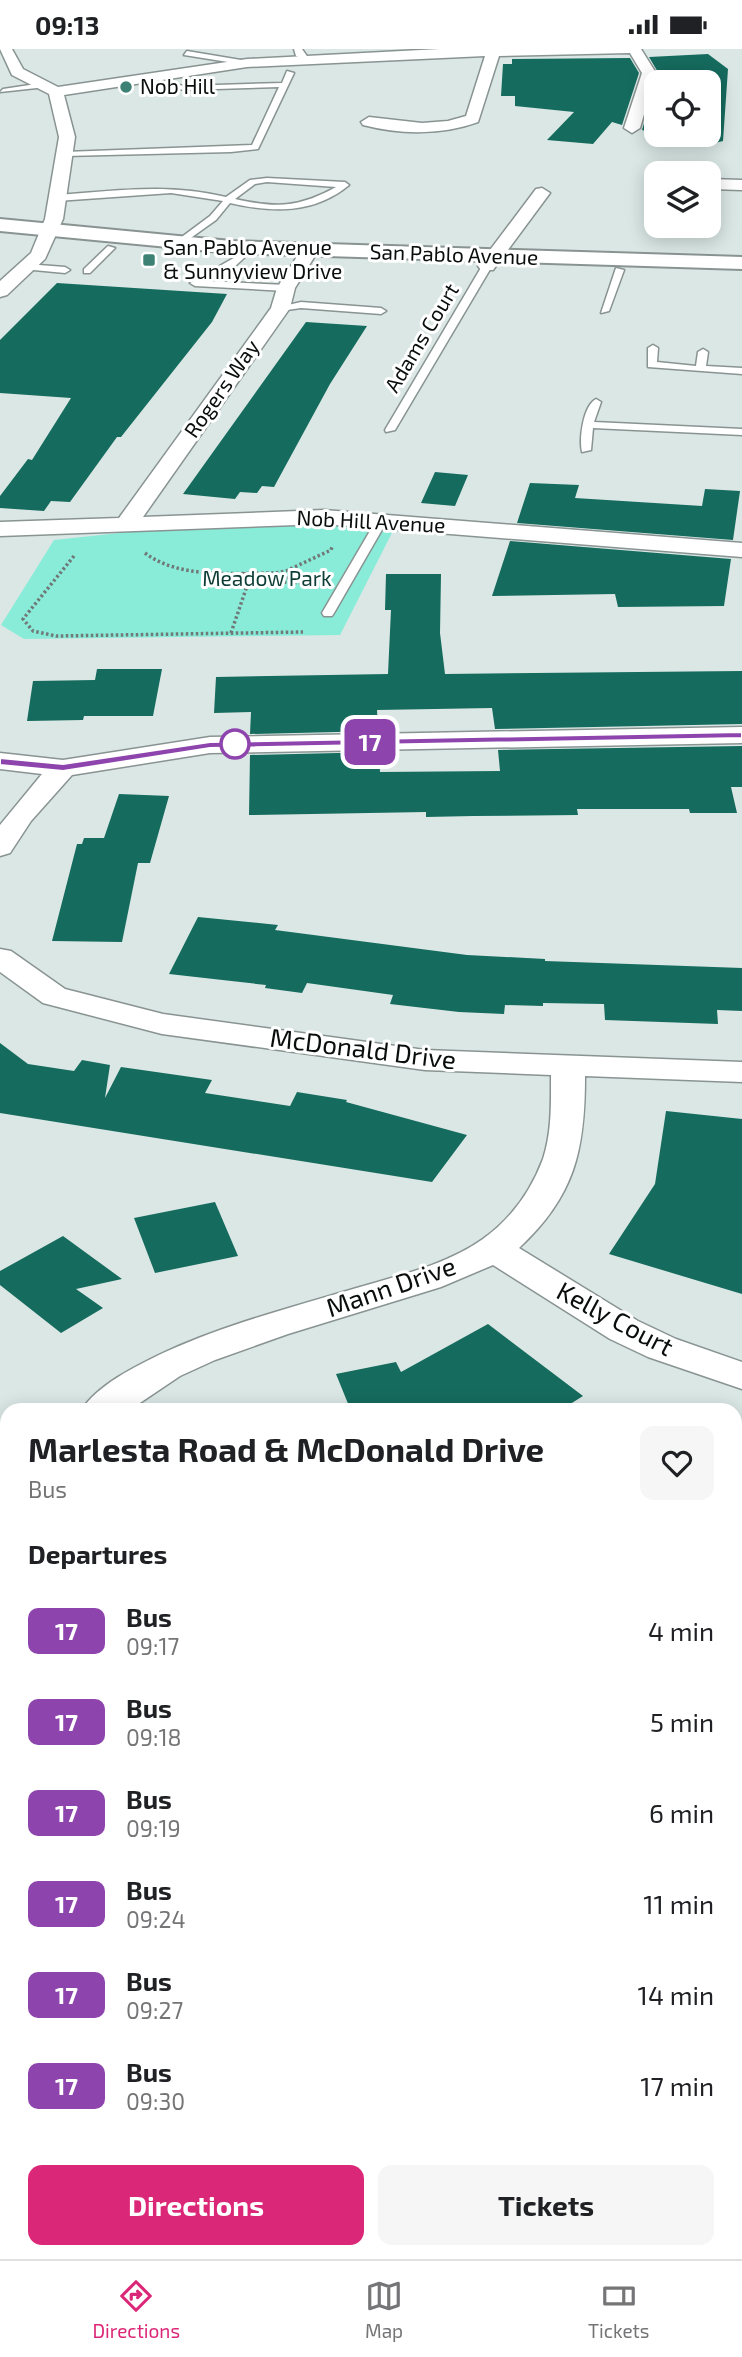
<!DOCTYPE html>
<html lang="en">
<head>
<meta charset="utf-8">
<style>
	:root { --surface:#fff; --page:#f6f6f6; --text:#202124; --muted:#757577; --line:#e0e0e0; --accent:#db2777 }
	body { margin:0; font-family:"Exo 2",sans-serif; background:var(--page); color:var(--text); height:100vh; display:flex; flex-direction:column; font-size:26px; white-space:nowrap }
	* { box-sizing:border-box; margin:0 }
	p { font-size:23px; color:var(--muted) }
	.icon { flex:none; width:38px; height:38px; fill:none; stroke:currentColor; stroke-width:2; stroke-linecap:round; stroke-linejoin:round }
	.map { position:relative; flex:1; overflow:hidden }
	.drawer { position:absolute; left:0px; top:1354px; width:742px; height:856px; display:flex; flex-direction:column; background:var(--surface); border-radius:21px 21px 0 0; box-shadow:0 4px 18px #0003 }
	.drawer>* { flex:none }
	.badge { padding:0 14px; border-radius:10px; font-size:24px; line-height:46px }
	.controls { position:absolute; left:644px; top:21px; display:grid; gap:14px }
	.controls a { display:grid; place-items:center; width:77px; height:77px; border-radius:14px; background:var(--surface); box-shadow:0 4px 18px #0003; font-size:35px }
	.map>.badge { position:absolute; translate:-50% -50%; box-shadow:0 0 0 4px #fff }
	h2 { padding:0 28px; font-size:26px; line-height:63px }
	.round { display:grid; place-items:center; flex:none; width:74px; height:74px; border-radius:14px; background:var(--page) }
	.summary { display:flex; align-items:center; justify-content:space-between; height:119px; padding:0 28px }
	h1 { font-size:33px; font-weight:700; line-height:52px }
	.action { display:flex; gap:14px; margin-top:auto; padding:14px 28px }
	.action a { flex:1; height:80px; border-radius:14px; background:var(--accent); color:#fff; font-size:28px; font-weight:700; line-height:80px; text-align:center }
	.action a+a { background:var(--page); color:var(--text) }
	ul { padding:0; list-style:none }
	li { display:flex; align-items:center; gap:21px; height:91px; padding:0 28px }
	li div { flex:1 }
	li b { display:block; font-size:26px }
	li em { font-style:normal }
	li .badge { min-width:77px; font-weight:700; text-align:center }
	.status { display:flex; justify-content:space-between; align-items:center; height:49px; padding:0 35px; background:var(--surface); direction:ltr }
	.status svg { height:19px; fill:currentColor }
	.dock { display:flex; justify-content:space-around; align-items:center; height:98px; border-top:2px solid var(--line); background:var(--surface); font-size:19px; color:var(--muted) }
	.dock a { display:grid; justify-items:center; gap:4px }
	.dock .active { color:var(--accent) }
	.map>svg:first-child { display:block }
	.green { fill:#89ecd9 }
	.building { fill:#156b5e }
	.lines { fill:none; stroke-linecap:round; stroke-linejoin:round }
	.lane-casing { stroke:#899492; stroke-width:3 }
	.street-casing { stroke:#899492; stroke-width:3 }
	.primary-casing { stroke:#899492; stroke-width:4 }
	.path { stroke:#707977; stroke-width:3.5; stroke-dasharray:2.5 2.5; stroke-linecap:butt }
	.lane { fill:#fff; fill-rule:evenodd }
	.street { fill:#fff; fill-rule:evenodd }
	.primary { fill:#fff; fill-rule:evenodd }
	.line { fill:#8e44ad; stroke:#fff; stroke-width:2 }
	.poi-dot { fill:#3d8175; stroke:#fff; stroke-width:2.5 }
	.stop-dot { fill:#fff; stroke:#8e44ad; stroke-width:3.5 }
	.labels { text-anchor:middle; stroke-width:6; stroke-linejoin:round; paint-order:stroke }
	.far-poi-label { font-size:21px; fill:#090d0c; stroke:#fff; text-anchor:start }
	.far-street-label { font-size:21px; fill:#090d0c; stroke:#fff }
	.far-park-label { font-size:21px; fill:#0d3d36; stroke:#fff }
	.street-label { font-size:26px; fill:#090d0c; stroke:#fff }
</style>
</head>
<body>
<div class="status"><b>09:13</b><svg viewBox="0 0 49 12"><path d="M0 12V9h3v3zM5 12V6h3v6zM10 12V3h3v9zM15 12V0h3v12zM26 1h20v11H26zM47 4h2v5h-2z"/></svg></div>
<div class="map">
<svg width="742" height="2210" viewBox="0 0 742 2210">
	<rect width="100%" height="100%" fill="#dae7e4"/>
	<path class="green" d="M301 473 395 478 340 586 24 590 1 576 54 491 167 479Z"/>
	<path class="building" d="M708 5 728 20 723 92 702 97 659 86H709V33H656V85L642 81 659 25 649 8Z
		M630 9 639 24 622 76 612 73 593 95 547 91 574 63 515 57V47H501L503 15H512V10Z
		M57 234 227 245 212 273 121 388H117L70 453 51 452 44 462 0 459V447L28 410 32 411 71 349 0 344V291Z
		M306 273 367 277 330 335 274 438 262 437 257 444 240 443 235 450 183 445Z
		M435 423 468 426 455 457 421 454Z
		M530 434 579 436 575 449 702 457 705 440 740 442 733 491 517 474Z
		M510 492 731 510 724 557 618 558 615 545 492 547Z
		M386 525H441L440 584 445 625 742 622V675L495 680 492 659 377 661 378 682 250 685 251 663 214 664 216 628 388 625 391 561H385Z
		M97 620H162L153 667H84L83 671 27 672 33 632 95 631Z
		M742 697V738H731L737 764H690L689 760H577L578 766 473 767 426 768V763L249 766 250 706 379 703 380 723 500 722 498 701Z
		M119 745 169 747 150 814H138L122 893 52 892 77 795H82L84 789H104Z
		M198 868 278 876 275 881 467 906 545 910V912L742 919V962L717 961 718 975 605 971 604 955 543 954V957L505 956 504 965 459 963 390 955 393 946 307 934 302 944 265 939 266 936 169 925Z
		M0 994 28 1015 74 1022 82 1011 110 1016 105 1049 121 1018 212 1031 205 1044 290 1057 297 1043 347 1051 346 1053 467 1086 432 1133 0 1064Z
		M666 1062 742 1070V1245L609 1205 655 1135Z
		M215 1153 238 1207 155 1224 134 1169Z
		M63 1187 122 1230 76 1240 103 1259 61 1284 0 1236V1222Z
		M488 1275 583 1347 559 1362H351L336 1325 396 1313 401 1323Z"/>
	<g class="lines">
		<defs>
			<path id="lane" d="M294 0H302L311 13 296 7Z
				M187 2 247 12 251 14 247 16 184 6Z
				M287 22 294 24 258 100 231 103 65 107 61 105 65 103 252 96 279 38 184 41 138 31 142 29 184 37 282 34Z
				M43 34 46 38 0 43 3 40Z
				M267 129 345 133 349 136C314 165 273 164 230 154L216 171 178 198 174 195 175 193 210 167 223 152 171 144 57 152 53 149 57 146C118 142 165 134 226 148L250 131ZM267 133 336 138C298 159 276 159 235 150L255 135Z
				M108 197 115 199 90 224H84V220Z
				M239 206 244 209 232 220 207 232 286 236 291 239 286 242 195 237 190 234Z
				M487 214 492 217 395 381 386 383 385 381 482 217Z
				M26 215 65 218 70 221 65 224 23 220V216Z
				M616 219 624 221 609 262 601 264Z
				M301 253 381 259 386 262 381 265 301 259 280 262 275 259Z
				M653 296 658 299 657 313 696 317 698 303 703 300 708 303 706 317 742 319V325L648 318V299Z
				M596 350 601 353 594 373 742 380V386L593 379 591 401 582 403C579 390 583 357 596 350Z
				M377 470 387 472 334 564 332 567H324L322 564Z"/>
			<path id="street" d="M0 0H12L23 20 58 38 247 10 440 0H641L656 24 640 79 632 84 624 79 642 24 630 4 499 7 478 73C442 86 401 86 363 76L361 73 369 68 422 74 448 72 466 67 485 7 247 18 64 46 75 88 63 170 45 210 7 246 0 248V232L31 204 45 170 59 88 49 45 12 26Z
				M709 130 742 131V141L709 140Z
				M542 139 550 144 493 221H481L478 217 481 213 536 140Z
				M309 197 318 202 295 239 290 259 143 468 324 461 742 494V508L324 475 0 487V473L119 469 271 259 277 239 303 198Z
				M742 678V694L210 704 72 726 31 772 10 804 0 807V776L42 725 0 720V704L63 711 210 688Z
				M0 900 11 902 65 940 163 965 425 1001 742 1013V1033L585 1027C585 1101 575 1147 519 1199L638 1272 676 1290 742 1313V1340L648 1308 610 1290 493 1216 441 1238 288 1285 215 1311 180 1327 128 1362H81C97 1336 136 1317 163 1304 226 1275 293 1258 360 1238 401 1226 448 1215 483 1190 511 1170 531 1142 543 1110 552 1083 551 1054 551 1026L425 1021 162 985 43 954 0 923Z
				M0 1441 7 1442V1472L0 1471Z
				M7 1494V1612L0 1610V1497Z
				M157 2203H213L215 2210H159Z"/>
			<path id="primary" d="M0 170 231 192 742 208V220L231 204 0 182Z"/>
		</defs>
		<use href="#lane" class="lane-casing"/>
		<use href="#street" class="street-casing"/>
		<use href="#primary" class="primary-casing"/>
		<path class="path" d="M145 504C179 530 234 524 275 524L286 522 331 501 332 498
			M74 507 23 570 33 582 56 587 303 583
			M245 523V526L318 531
			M249 531 315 535
			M231 584 249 531 230 530 234 522"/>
		<use href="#lane" class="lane"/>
		<use href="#street" class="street"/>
		<use href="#primary" class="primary"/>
	</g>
	<path class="line" d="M742 683V689L210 699 63 722 0 716V709L63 715 210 693Z"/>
	<g class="poi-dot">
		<circle cx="126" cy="38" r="7"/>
		<rect x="142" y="204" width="14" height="14" rx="3.5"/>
	</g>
	<circle class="stop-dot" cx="235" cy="695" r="14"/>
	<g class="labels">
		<g class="far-poi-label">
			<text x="140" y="45">Nob Hill</text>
			<text x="163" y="206">San Pablo Avenue<tspan x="163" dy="24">&amp; Sunnyview Drive</tspan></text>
		</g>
		<g class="far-street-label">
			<text transform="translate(454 206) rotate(2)" y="7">San Pablo Avenue</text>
			<text transform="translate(422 289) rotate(-59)" y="7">Adams Court</text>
			<text transform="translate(222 340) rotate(-55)" y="7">Rogers Way</text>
			<text transform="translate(371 473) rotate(3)" y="7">Nob Hill Avenue</text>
		</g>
		<g class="far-park-label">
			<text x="267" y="537">Meadow Park</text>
		</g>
		<g class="street-label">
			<text transform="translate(363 1000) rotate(7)" y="9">McDonald Drive</text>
			<text transform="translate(391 1238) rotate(-19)" y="9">Mann Drive</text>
			<text transform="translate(615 1270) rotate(28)" y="9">Kelly Court</text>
		</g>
	</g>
</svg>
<div class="controls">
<a><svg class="icon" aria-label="locate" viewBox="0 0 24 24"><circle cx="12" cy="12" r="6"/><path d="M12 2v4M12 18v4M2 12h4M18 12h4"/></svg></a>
<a><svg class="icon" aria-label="layers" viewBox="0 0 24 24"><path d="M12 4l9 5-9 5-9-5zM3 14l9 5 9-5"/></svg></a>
</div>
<b class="badge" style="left:370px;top:693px;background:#8e44ad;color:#fff">17</b>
<section class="drawer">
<div class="summary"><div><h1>Marlesta Road &amp; McDonald Drive</h1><p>Bus</p></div><a class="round"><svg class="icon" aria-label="heart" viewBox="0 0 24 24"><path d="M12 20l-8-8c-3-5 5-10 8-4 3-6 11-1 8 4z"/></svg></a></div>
<h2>Departures</h2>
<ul>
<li><span class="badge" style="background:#8e44ad;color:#fff">17</span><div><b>Bus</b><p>09:17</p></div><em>4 min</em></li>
<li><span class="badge" style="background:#8e44ad;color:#fff">17</span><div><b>Bus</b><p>09:18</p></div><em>5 min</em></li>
<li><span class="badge" style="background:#8e44ad;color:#fff">17</span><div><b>Bus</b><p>09:19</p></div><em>6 min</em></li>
<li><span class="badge" style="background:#8e44ad;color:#fff">17</span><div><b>Bus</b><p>09:24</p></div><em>11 min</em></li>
<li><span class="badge" style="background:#8e44ad;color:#fff">17</span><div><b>Bus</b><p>09:27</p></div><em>14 min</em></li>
<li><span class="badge" style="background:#8e44ad;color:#fff">17</span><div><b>Bus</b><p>09:30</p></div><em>17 min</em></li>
</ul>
<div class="action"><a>Directions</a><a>Tickets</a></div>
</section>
</div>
<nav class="dock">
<a class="active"><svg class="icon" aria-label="directions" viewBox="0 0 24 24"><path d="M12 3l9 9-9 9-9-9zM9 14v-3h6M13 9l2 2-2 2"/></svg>Directions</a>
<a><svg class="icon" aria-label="map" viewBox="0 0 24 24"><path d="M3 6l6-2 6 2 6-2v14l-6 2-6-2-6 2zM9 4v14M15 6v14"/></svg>Map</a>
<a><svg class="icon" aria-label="tickets" viewBox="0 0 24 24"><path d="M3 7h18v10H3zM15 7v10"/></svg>Tickets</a>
</nav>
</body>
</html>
